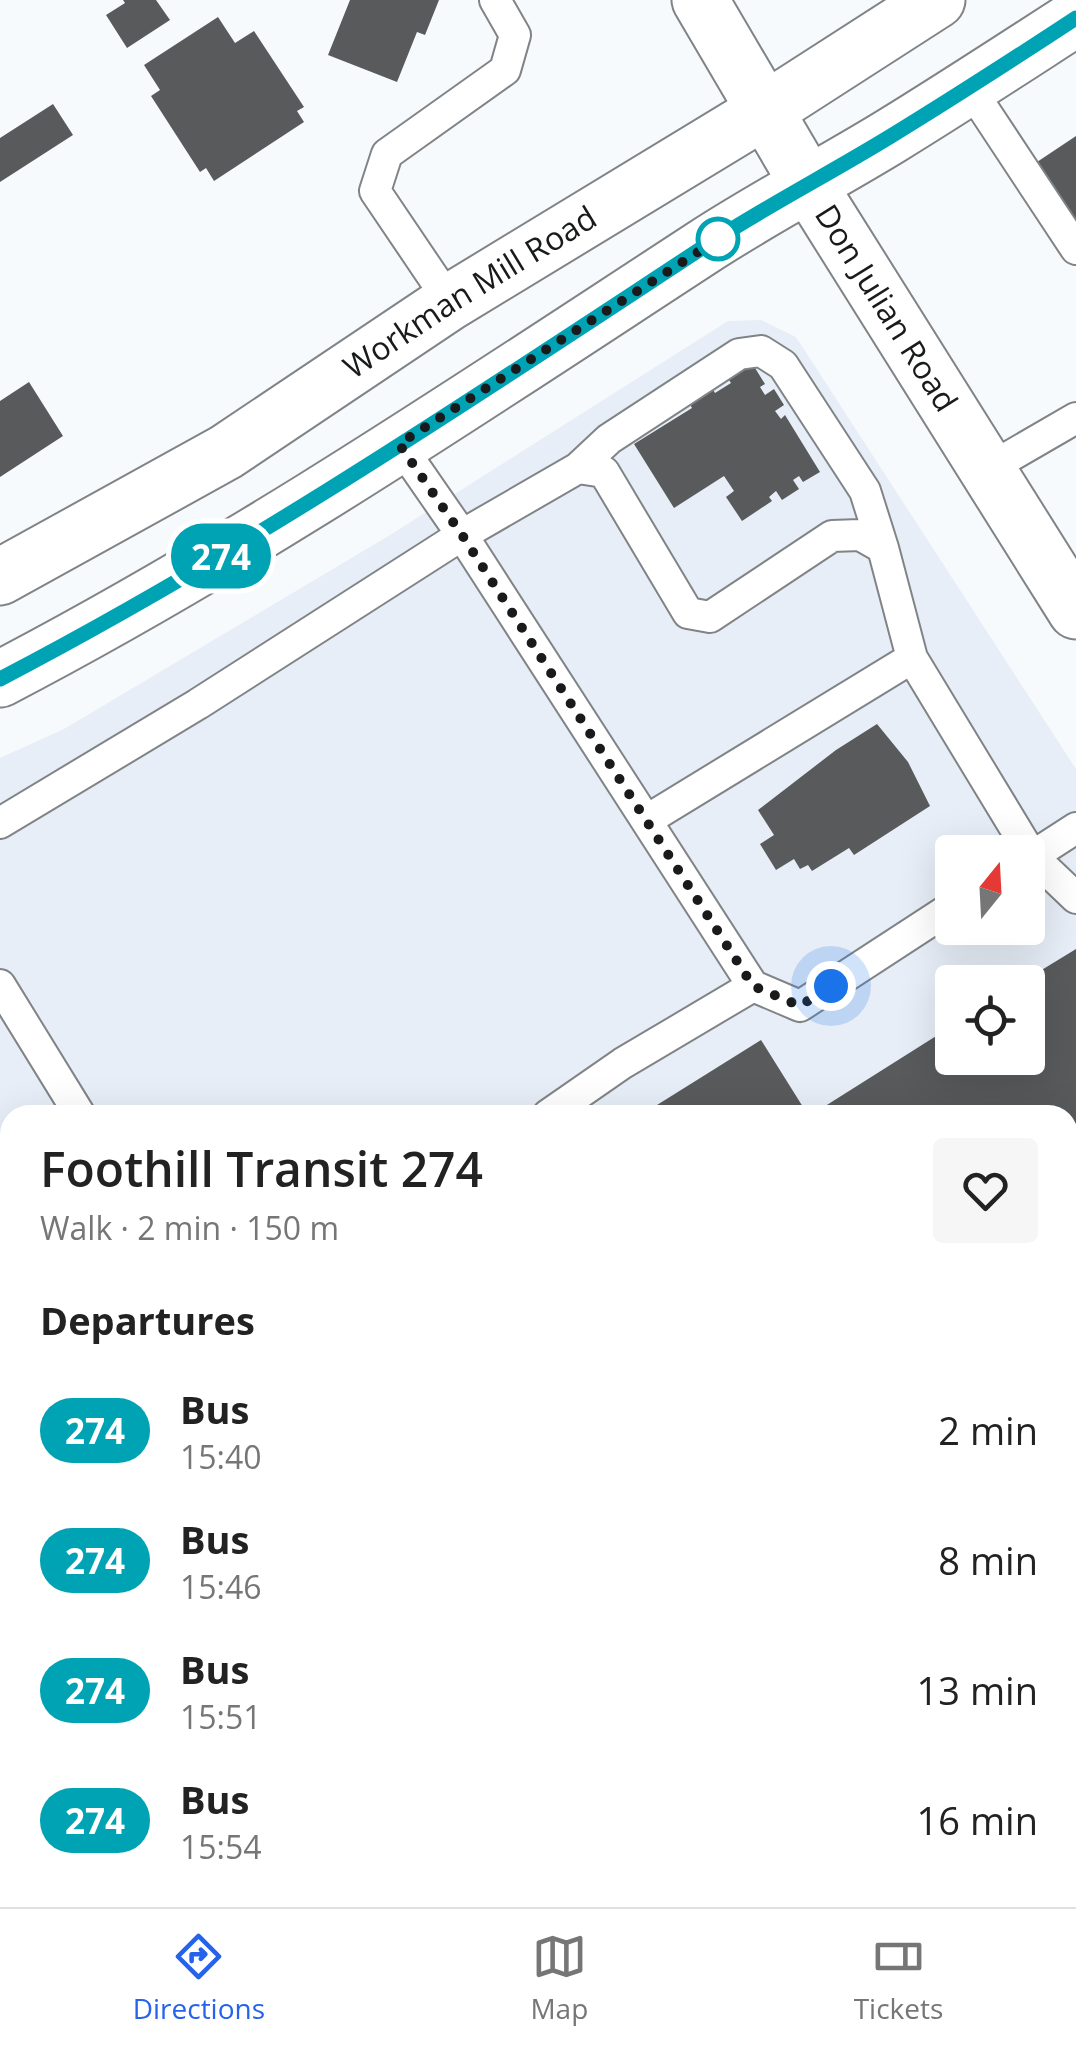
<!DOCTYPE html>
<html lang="en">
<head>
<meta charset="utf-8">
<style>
	:root { --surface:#fff; --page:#f6f6f6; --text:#222; --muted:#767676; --line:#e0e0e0; --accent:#2563eb }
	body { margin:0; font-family:"Open Sans",sans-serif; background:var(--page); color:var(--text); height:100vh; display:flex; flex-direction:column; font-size:38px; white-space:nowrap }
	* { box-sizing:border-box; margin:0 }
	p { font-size:32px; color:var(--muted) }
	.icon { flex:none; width:55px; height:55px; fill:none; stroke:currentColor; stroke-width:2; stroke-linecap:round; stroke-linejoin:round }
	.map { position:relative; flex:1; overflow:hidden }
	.panel { position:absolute; left:0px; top:1105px; width:1078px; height:802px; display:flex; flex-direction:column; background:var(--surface); border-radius:30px 30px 0 0; box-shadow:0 10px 40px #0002 }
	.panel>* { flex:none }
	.badge { padding:0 20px; border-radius:32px; font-size:35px; line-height:65px }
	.needle { width:65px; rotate:18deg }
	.buttons { position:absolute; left:935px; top:835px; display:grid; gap:20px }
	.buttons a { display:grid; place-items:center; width:110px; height:110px; border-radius:10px; background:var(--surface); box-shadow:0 10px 40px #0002; font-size:50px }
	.you { position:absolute; width:50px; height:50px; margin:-25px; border:8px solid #fff; border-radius:50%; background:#1a73e8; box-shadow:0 0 0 15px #1a73e833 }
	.map>.badge { position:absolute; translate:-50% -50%; box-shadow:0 0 0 5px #fff }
	h2 { padding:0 40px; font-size:38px; line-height:90px }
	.round { display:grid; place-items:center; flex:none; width:105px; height:105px; border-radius:10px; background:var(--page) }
	.headline { display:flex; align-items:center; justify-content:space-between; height:170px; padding:0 40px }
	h1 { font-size:48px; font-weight:600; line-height:75px }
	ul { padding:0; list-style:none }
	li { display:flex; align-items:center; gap:30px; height:130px; padding:0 40px }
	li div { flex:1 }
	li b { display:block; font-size:38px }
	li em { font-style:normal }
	li .badge { min-width:110px; font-weight:700; text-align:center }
	.tabs { display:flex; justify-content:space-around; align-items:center; height:140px; border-top:2px solid var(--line); background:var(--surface); font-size:28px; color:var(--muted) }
	.tabs a { display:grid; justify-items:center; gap:5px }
	.tabs .on { color:var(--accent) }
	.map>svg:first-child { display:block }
	.built { fill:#e7eef7; fill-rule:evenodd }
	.building { fill:#585a5c }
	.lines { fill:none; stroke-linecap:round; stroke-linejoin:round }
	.lane-casing { stroke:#818486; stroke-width:34 }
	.street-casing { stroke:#818486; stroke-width:59 }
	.secondary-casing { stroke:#818486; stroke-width:59 }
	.lane { stroke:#fff; stroke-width:30 }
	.street { stroke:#fff; stroke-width:55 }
	.secondary { stroke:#fff; stroke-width:55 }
	.line-casing { stroke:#fff; stroke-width:22 }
	.line { stroke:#00a3b4; stroke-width:15 }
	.walk { stroke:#191a1b; stroke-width:10; stroke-dasharray:0 18 }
	.stop-dot { fill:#fff; stroke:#00a3b4; stroke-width:5 }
	.labels { text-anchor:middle; stroke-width:10; stroke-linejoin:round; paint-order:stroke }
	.street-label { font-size:32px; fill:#191a1b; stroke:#fff }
</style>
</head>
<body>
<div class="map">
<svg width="1076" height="1907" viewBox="0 0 1076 1907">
	<rect width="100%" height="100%" fill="#f7fafd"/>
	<path class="built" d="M761 320 796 337 1076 769V1367L1068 1372V1115H10V1772L0 1758V758L64 729 390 535 728 321ZM952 852H1028V928H952ZM952 982H1028V1058H952Z
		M97 1898H254L239 1907H104Z"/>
	<path class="building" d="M123 0H156L170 20 127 48 106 15 125 3Z
		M350 0H439L425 35 417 32 397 82 328 55Z
		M218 17 235 43 254 31 304 107 297 111 304 122 214 181 206 168 200 172 151 96 160 90 144 65Z
		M53 104 73 135 0 182V138Z
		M1076 136V221L1037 162Z
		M752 363 765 384 760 387 765 395 774 389 784 405 775 411 781 419 785 415 820 472 803 482 799 476 793 480 799 489 782 500 776 491 769 497 772 501 742 521 726 497 734 491 724 476 674 508 634 444 692 408 687 399 706 378 715 393 731 383 727 377Z
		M29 382 63 436 0 477V401Z
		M877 724 908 762 930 806 854 855 849 848 812 871 808 865 800 869 794 859 776 870 760 844 774 835 758 810 836 750Z
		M1076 949V1147L1068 1152V1115H811L952 1026V1058H1028V982H1022Z
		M761 1040 808 1115H641Z
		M0 1332 10 1347V1652L0 1636Z
		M1076 1467V1588L1068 1590V1469Z
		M390 1898H514L517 1907H393Z
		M527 1898H622L623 1902 601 1907H529Z
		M671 1898H770L777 1907H659Z
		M954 1898H1037L1045 1907H943Z"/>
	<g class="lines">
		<defs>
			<path id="lane" d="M969 87 1076 249
				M450 302 375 191 387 154 505 70 515 35 495 0
				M399 444 462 535 753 986 800 1006 952 907
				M578 468 609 439 739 354 761 351 783 365 865 491 883 548
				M988 469 1076 418
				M647 820 912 658 1032 856 1076 898
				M0 823 198 704 462 535 578 468 604 472 688 613 710 617 832 536 860 535 883 548 912 658
				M1028 859 1076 828
				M0 985 80 1115
				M548 1115 623 1063 753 986
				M0 1257 10 1272
				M1068 1325 1076 1320
				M0 1685 10 1700"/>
			<path id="street" d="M1068 1748 1076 1762"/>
			<g id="secondary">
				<path id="s1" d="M700 0 808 184 1076 611"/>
				<path id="s2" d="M0 577 226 452 450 302 766 110 937 0"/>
				<path d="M0 679C244 552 472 398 702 248 763 208 829 174 891 136 953 98 1014 58 1076 18"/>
			</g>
		</defs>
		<use href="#lane" class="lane-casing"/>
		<use href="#street" class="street-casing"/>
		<use href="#secondary" class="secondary-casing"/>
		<use href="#lane" class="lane"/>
		<use href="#street" class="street"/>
		<use href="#secondary" class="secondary"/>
	</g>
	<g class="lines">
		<defs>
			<path id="line" d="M0 679C244 552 472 399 702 248 763 208 829 174 891 136 953 98 1015 58 1076 18"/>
		</defs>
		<use href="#line" class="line-casing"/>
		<use href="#line" class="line"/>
		<path class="walk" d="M718 239 723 236 399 444 462 535 753 986 800 1006 831 986"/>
	</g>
	<circle class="stop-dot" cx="718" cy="239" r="20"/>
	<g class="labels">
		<g class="street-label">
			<text dy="11" stroke="none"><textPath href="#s2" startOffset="550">Workman Mill Road</textPath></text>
			<text dy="11" stroke="none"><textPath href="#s1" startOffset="360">Don Julian Road</textPath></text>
		</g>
	</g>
</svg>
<div class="buttons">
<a><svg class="needle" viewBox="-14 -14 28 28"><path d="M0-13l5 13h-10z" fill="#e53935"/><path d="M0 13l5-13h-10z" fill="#767676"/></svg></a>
<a><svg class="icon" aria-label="locate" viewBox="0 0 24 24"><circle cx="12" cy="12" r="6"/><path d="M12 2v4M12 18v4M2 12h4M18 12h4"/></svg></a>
</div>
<div class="you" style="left:831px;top:986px"></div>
<b class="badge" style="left:221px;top:556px;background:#00a3b4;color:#fff">274</b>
<section class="panel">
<div class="headline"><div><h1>Foothill Transit 274</h1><p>Walk · 2 min · 150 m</p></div><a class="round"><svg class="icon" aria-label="heart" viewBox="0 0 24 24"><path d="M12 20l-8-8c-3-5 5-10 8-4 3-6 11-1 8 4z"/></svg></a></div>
<h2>Departures</h2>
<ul>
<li><span class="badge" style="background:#00a3b4;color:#fff">274</span><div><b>Bus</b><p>15:40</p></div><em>2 min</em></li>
<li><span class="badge" style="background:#00a3b4;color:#fff">274</span><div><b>Bus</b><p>15:46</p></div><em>8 min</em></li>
<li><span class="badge" style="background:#00a3b4;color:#fff">274</span><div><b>Bus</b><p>15:51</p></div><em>13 min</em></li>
<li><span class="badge" style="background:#00a3b4;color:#fff">274</span><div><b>Bus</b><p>15:54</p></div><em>16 min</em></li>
</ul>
</section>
</div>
<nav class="tabs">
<a class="on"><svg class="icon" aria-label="directions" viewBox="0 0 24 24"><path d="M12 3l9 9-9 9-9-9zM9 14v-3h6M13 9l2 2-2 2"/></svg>Directions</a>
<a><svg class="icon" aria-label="map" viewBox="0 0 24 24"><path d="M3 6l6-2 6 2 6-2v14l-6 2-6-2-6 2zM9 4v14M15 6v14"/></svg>Map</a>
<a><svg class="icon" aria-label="tickets" viewBox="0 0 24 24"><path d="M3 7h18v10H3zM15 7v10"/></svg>Tickets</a>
</nav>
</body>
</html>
